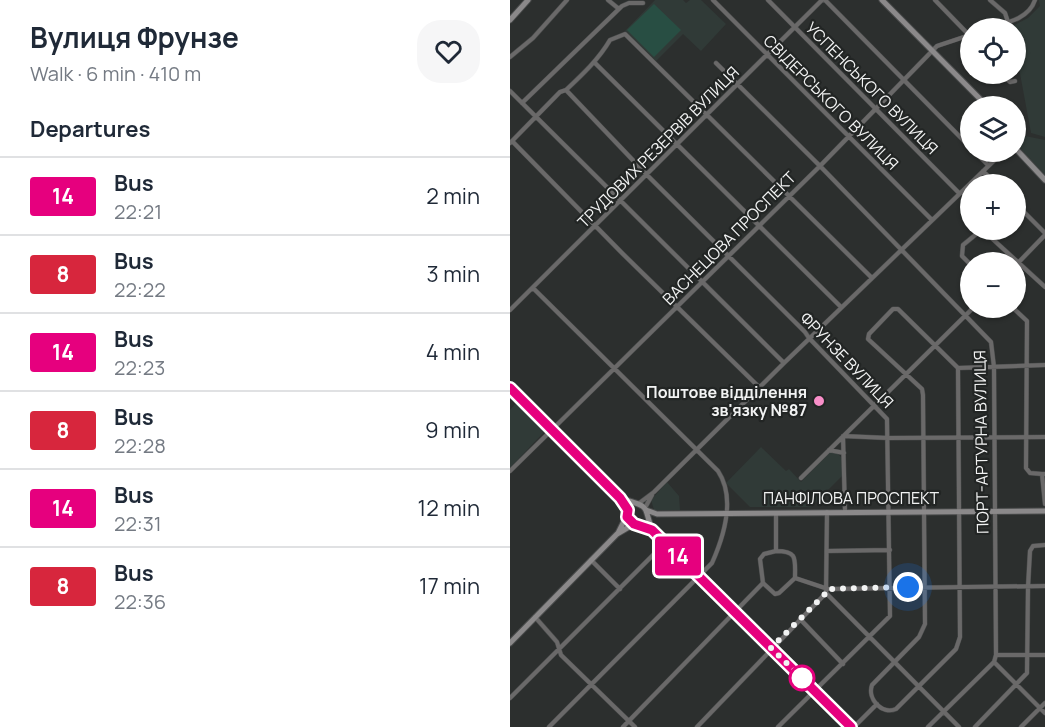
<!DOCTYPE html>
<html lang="en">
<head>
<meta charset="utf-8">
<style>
	:root { --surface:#fff; --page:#f6f6f7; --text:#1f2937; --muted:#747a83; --line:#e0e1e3 }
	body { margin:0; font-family:Manrope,sans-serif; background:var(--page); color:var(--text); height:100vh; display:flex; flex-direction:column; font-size:22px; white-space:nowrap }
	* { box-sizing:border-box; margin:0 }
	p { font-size:20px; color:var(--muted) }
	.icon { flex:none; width:33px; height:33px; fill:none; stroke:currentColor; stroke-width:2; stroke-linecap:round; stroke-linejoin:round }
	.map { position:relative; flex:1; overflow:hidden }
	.panel { display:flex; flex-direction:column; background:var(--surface); width:510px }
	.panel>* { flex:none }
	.badge { padding:0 12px; border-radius:4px; font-size:21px; line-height:39px }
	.controls { position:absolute; left:450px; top:18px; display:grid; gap:12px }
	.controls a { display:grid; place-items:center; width:66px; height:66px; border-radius:50%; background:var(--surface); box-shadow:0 2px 4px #0004; font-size:30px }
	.you { position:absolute; width:30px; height:30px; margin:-15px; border:4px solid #fff; border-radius:50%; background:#1a73e8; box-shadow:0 0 0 9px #1a73e833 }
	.map>.badge { position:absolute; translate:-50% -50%; box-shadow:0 0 0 3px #fff }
	h2 { padding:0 30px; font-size:22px; line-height:54px }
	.round { display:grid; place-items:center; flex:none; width:63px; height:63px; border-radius:24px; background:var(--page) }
	.head { display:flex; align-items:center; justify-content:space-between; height:102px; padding:0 30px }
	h1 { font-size:28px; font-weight:700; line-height:45px }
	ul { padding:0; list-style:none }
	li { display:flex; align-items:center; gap:18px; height:78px; padding:0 30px; border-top:2px solid var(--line) }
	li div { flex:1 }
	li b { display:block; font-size:22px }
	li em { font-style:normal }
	li .badge { min-width:66px; font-weight:700; text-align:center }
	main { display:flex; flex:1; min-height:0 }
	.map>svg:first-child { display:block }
	.built { fill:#303a37 }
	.green { fill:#284e43 }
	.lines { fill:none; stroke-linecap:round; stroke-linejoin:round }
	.street-casing { stroke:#484a4a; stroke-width:5 }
	.secondary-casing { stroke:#484a4a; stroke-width:7 }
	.street { stroke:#6a6969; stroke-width:4 }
	.secondary { stroke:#8b898a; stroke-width:5 }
	.line-casing { stroke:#fff; stroke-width:14 }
	.line { stroke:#e6007e; stroke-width:9 }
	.walk { stroke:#f2f3f3; stroke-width:6; stroke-dasharray:0 10.8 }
	.poi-dot { fill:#f98fc9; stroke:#222524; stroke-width:2 }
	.stop-dot { fill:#fff; stroke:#e6007e; stroke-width:3 }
	.labels { text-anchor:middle; stroke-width:4.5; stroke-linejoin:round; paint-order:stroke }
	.street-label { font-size:16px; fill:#f2f3f3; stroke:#222524 }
	.poi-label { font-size:16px; font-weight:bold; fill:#f2f3f3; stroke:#222524; text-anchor:end }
</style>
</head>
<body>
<main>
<section class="panel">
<div class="head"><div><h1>Вулиця Фрунзе</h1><p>Walk · 6 min · 410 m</p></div><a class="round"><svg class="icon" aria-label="heart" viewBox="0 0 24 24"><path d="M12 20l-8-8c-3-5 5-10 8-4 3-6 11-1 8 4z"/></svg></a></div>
<h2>Departures</h2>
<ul>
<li><span class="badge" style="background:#e6007e;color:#fff">14</span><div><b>Bus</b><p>22:21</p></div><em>2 min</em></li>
<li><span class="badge" style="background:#d7263d;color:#fff">8</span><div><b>Bus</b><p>22:22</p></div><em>3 min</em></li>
<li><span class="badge" style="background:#e6007e;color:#fff">14</span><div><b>Bus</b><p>22:23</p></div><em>4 min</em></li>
<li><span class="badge" style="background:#d7263d;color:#fff">8</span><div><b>Bus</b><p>22:28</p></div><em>9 min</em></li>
<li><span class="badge" style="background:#e6007e;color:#fff">14</span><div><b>Bus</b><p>22:31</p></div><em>12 min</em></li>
<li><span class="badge" style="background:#d7263d;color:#fff">8</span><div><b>Bus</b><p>22:36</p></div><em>17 min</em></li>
</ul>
</section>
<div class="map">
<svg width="535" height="727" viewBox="0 0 535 727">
	<rect width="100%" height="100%" fill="#2c2f2e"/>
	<path class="built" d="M145 0H173L176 3 180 0H191L216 24 191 51 173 34 146 61 115 31Z
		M529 0H535V137L521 133 506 52V28H501V27L518 18 530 6Z
		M510 135 535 140V175L509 147Z
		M6 403 35 431 0 468V410Z
		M251 447 276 471 279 469 291 482 323 449 333 459V475L301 507H240L216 483Z
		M157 482 169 496 170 510H144L141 500Z"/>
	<path class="green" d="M144 4 171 30 144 57 117 30Z"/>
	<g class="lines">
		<defs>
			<path id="street" d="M98 0 109 9
				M203 0 422 220
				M258 0 449 193
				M315 0 460 147
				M425 0 459 35 460 41
				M480 0 495 13 498 22
				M478 28C496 23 519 19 525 0
				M0 57 23 38 57 0
				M84 62 331 307
				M206 63 310 166 481 342 484 367 486 655 484 662 418 727
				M491 74 500 82 505 81
				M56 90 137 175 295 332 299 338 377 419 380 616 268 727
				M0 91 274 363
				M12 103 112 6 119 3H133
				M2 141 112 253 250 388
				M0 143 50 92 56 90C72 75 89 59 100 40L115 34 362 278
				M465 152 478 165
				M473 171 486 184
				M506 204 535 233
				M460 264 452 256 453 245 470 231 476 233 535 287
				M506 265 535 235
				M23 288 208 471C226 498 214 536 202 563L39 727
				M503 308 517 321 516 468 520 473 532 474
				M383 309H388L448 368 450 637 446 649 386 709C372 715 357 699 362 685L409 637 415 624 413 395 412 389 358 339 359 334Z
				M0 310 312 0
				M448 368 535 365
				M319 450 334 453
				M0 471 310 166 427 46 460 35
				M535 474H532L535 504
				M291 478 463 308
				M128 504 144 492 274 363 493 152
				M135 508 142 495
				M335 511 333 436 378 438 535 437
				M266 513V551
				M266 551C288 551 285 559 285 578L269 593 265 594 253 583 250 559 254 554Z
				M317 551 380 550
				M81 560 110 589
				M285 578 318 589 535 586
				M316 593 449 727
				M25 617 47 642 51 655 125 727
				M290 619 333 664
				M486 655H535
				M484 662 535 713
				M0 698 155 543
				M113 727 253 583
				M187 727 316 593 317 512
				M344 727 367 704
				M465 727 517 673 518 587 520 551 523 546 535 545
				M511 727 535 703"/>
			<path id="secondary" d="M372 0 477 106
				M0 20 18 0
				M506 149 535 180
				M0 388 110 498 118 510
				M110 498C117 501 132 503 135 509 137 511 139 523 142 529
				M136 510 147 514 535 511
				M117 517 124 524 142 530 341 727
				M108 533 117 515
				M0 643 107 534 124 524"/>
		</defs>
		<use href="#street" class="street-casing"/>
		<use href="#secondary" class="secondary-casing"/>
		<use href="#street" class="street"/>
		<use href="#secondary" class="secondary"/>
	</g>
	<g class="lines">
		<defs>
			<path id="line" d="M0 388 110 498 118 510 117 517 124 524 142 530 341 727"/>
		</defs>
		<use href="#line" class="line-casing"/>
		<use href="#line" class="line"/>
		<path class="walk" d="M292 678 261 648 316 593 318 589 398 587"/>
	</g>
	<circle class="poi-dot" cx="309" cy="401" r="6"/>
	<circle class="stop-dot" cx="292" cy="678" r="12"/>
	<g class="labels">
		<g class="street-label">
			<text transform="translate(362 88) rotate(45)" y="6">УСПЕНСЬКОГО ВУЛИЦЯ</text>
			<text transform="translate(321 102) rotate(45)" y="6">СВІДЕРСЬКОГО ВУЛИЦЯ</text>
			<text transform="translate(148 147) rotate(-45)" y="6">ТРУДОВИХ РЕЗЕРВІВ ВУЛИЦЯ</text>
			<text transform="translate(219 238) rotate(-45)" y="6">ВАСНЕЦОВА ПРОСПЕКТ</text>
			<text transform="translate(337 360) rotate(46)" y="6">ФРУНЗЕ ВУЛИЦЯ</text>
			<text transform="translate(471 442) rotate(-91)" y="6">ПОРТ-АРТУРНА ВУЛИЦЯ</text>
			<text x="341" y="504">ПАНФІЛОВА ПРОСПЕКТ</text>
		</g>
		<g class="poi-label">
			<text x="297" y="398">Поштове відділення<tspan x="297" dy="18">зв'язку №87</tspan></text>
		</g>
	</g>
</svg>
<div class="controls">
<a><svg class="icon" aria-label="locate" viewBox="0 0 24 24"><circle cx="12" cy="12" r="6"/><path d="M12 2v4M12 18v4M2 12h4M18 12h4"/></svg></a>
<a><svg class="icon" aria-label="layers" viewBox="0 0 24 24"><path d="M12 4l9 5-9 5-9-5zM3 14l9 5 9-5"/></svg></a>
<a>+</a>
<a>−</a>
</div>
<div class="you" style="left:398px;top:587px"></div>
<b class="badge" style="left:168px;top:556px;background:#e6007e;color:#fff">14</b>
</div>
</main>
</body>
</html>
